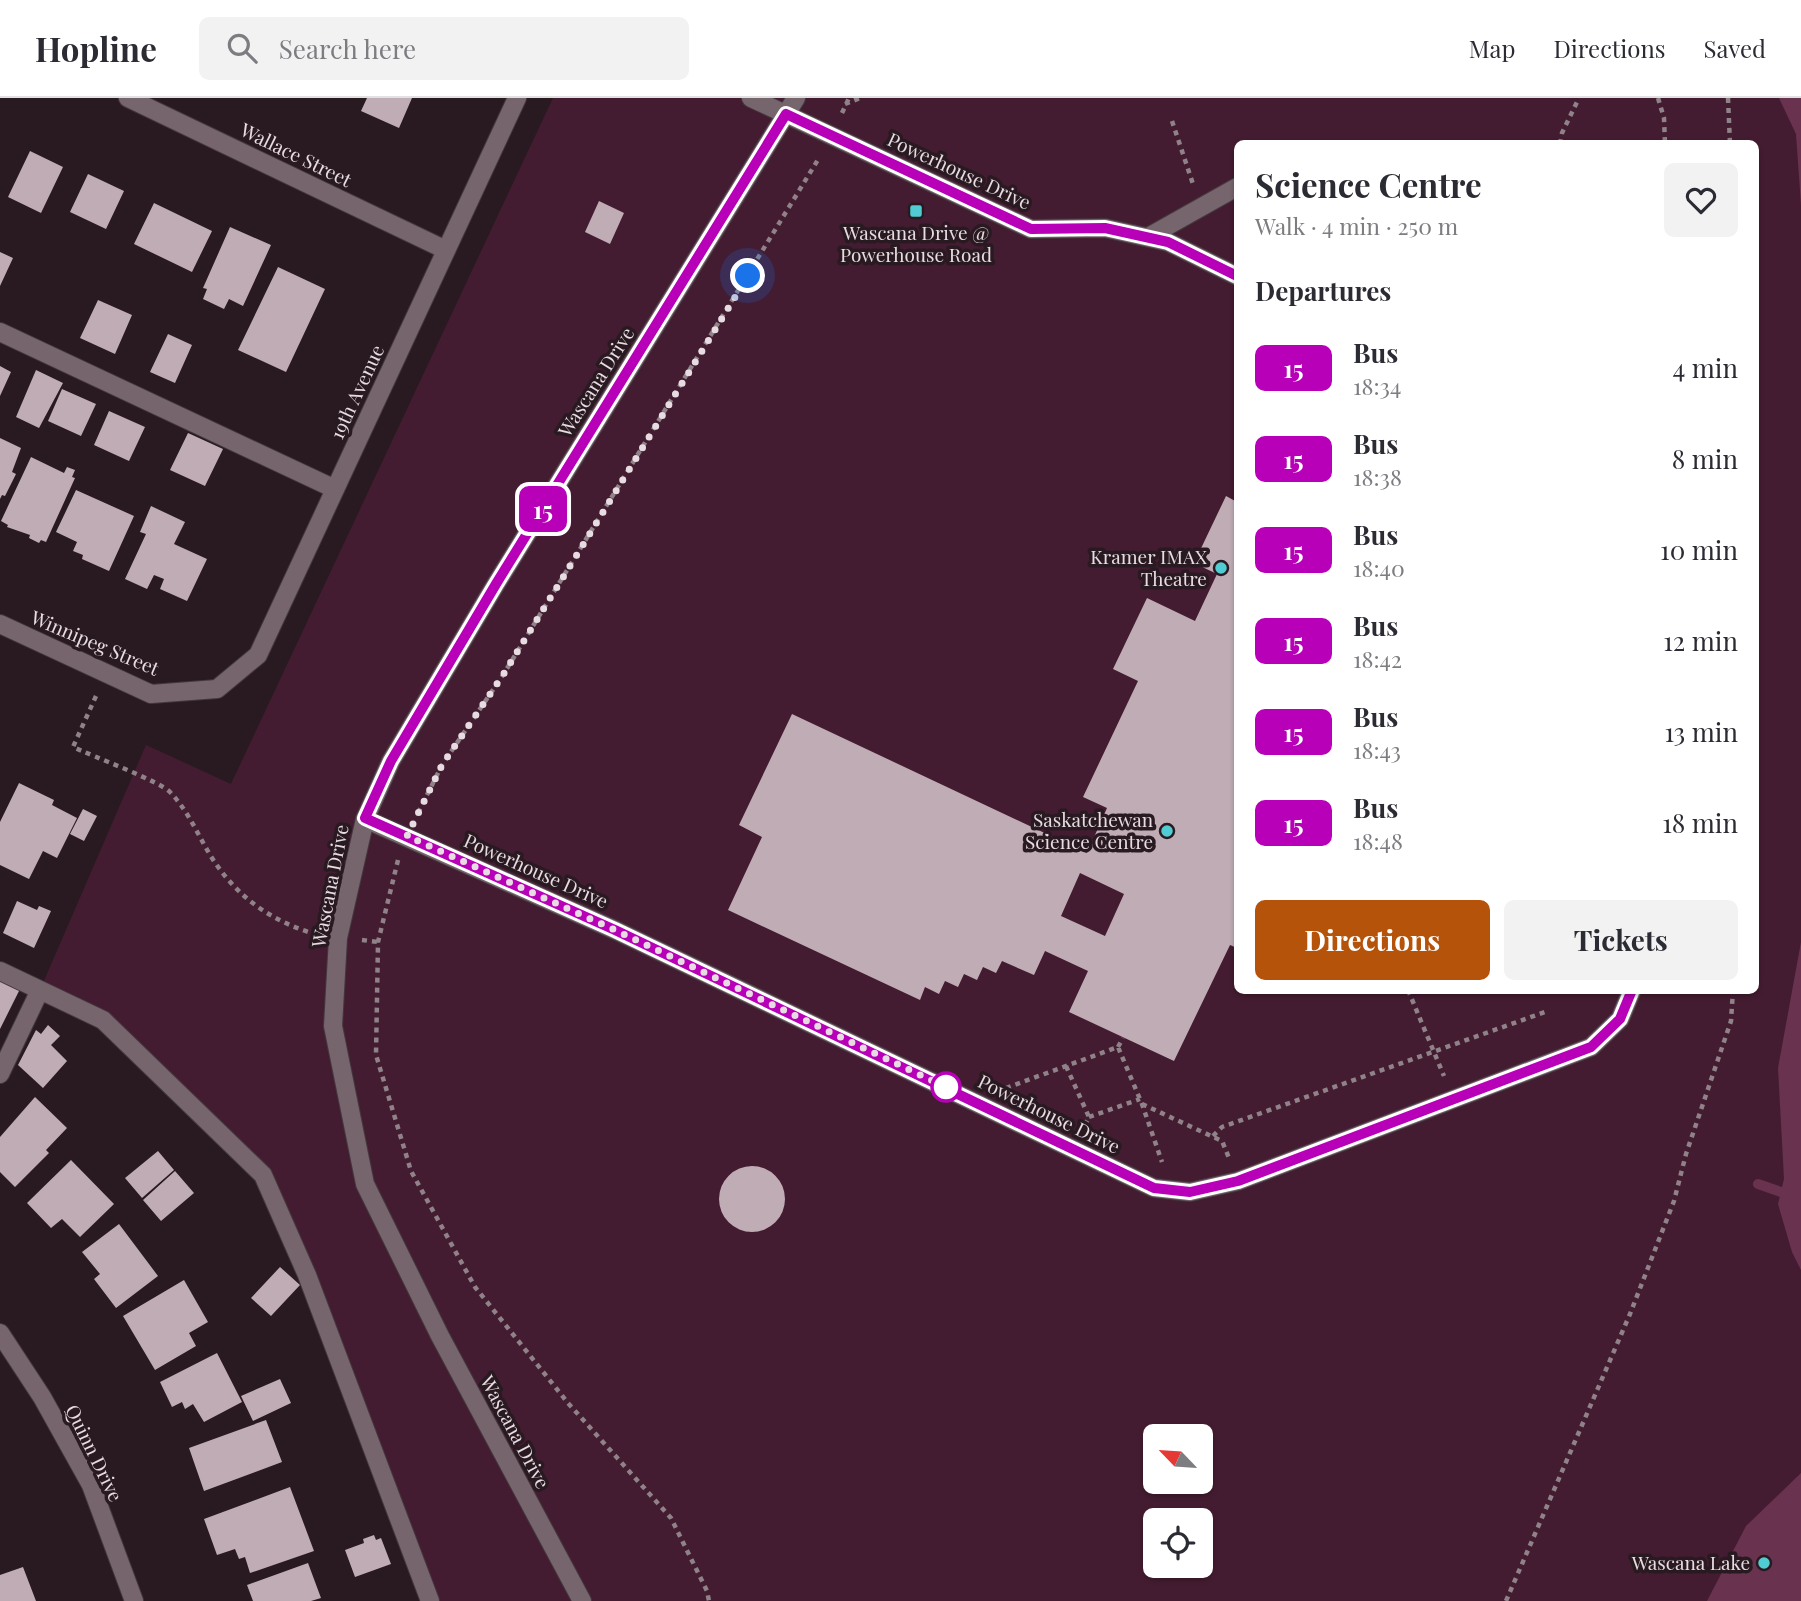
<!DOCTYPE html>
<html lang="en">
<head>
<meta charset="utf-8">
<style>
	:root { --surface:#fff; --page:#f2f2f3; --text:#2b2b33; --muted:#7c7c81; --line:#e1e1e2; --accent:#b45309 }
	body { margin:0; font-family:"Playfair Display",serif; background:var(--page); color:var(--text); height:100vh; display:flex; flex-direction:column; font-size:26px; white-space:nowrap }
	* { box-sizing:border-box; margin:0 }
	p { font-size:23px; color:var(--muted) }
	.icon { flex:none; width:38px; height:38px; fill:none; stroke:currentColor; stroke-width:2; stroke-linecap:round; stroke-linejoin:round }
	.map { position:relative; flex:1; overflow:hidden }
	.drawer { position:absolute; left:1234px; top:42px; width:525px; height:854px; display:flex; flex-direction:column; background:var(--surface); border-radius:10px; box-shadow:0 2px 5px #0004 }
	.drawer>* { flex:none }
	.badge { padding:0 14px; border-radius:10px; font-size:24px; line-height:46px }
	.needle { width:46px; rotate:295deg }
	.fabs { position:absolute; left:1143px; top:1326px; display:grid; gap:14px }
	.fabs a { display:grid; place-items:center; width:70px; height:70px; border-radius:10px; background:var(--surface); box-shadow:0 2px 5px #0004; font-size:35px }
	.you { position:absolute; width:35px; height:35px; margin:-18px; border:5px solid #fff; border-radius:50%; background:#1a73e8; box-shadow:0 0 0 10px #1a73e833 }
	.map>.badge { position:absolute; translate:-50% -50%; box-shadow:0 0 0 4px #fff }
	h2 { padding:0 21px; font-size:26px; line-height:63px }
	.round { display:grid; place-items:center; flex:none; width:74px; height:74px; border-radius:10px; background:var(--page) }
	.headline { display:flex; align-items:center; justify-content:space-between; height:119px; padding:0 21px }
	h1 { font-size:33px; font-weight:700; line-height:52px }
	.cta { display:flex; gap:14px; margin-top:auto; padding:14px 21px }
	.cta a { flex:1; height:80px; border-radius:10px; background:var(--accent); color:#fff; font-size:28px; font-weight:700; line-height:80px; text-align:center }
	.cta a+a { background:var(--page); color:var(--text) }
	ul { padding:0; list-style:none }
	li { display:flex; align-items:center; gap:21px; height:91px; padding:0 21px }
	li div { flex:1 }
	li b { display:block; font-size:26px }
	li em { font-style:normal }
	li .badge { min-width:77px; font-weight:700; text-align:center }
	header { display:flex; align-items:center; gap:42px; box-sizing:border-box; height:98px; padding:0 35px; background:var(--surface); border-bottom:2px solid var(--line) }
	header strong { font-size:33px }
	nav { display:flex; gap:38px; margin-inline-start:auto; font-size:24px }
	.search { width:490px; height:63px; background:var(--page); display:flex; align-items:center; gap:18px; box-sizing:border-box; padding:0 24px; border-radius:10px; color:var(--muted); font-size:26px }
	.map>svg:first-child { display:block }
	.green { fill:#441c31; fill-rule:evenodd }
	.water { fill:#69324f }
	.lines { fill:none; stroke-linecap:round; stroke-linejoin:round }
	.stream { stroke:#69324f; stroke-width:10 }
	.building { fill:#c0acb5; fill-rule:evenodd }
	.service-casing { stroke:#44393e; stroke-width:20 }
	.minor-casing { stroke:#44393e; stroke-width:20 }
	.tertiary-casing { stroke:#44393e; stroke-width:20 }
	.path { stroke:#8f8288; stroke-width:4.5; stroke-dasharray:5 5; stroke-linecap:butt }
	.service { stroke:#77656d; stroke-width:18 }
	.minor { stroke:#77656d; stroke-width:18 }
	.tertiary { stroke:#77656d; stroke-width:18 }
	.line-casing { stroke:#fff; stroke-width:16 }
	.line { stroke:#b700b7; stroke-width:10 }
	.walk { stroke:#e7dce1; stroke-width:7; stroke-dasharray:0 12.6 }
	.poi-dot { fill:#51ccd2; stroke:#291a21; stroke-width:2.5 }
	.stop-dot { fill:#fff; stroke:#b700b7; stroke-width:3.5 }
	.labels { text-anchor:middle; stroke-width:7; stroke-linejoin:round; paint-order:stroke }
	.street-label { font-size:19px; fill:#e7dce1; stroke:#291a21 }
	.poi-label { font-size:19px; fill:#e7dce1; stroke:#291a21; text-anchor:end }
</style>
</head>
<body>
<header>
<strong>Hopline</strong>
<div class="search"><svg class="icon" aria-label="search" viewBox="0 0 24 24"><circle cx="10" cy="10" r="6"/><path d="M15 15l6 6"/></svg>Search here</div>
<nav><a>Map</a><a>Directions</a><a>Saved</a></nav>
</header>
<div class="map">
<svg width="1801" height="1503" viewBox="0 0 1801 1503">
	<rect width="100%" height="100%" fill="#291a21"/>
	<path class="green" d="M553 0H1801V1503H430L263 1077 103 922 40 892 146 647 231 686ZM1237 46H1755V892H1237ZM1155 1339H1200V1384H1155ZM1155 1423H1200V1468H1155Z"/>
	<path class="water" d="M1779 0H1801V107L1796 36Z
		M1801 844V1172L1792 1154 1778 1106 1784 1081 1778 970Z
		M1801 1375V1503H1707L1746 1428Z"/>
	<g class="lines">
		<path class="stream" d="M1758 1086 1781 1094"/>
	</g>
	<path class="building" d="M367 0H412L399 30 361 13Z
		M30 53 63 69 41 115 8 99Z
		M88 76 124 93 106 131 70 114Z
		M599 103 624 115 610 146 585 134Z
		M154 105 212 133 192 174 134 146Z
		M230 129 271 147 243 208 229 201 224 211 203 201 207 191 203 190Z
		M0 154 13 160 0 188Z
		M278 169 325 191 286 274 238 252Z
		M98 202 132 217 115 256 80 240Z
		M168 236 192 247 175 285 150 274Z
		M0 268 11 274 0 298Z
		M36 272 63 285 39 330 16 319Z
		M62 291 96 306 81 338 48 323Z
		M109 313 145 329 129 363 94 347Z
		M188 335 223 351 205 388 170 372Z
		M0 340 21 350 12 374 16 376 5 398 2 397 0 401Z
		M31 359 64 375 67 369 75 372 72 379 75 380 46 444 41 442 39 445 29 440 30 437 7 429 8 427 1 423Z
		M76 392 134 418 109 473 82 461 83 457 73 453 77 444 56 434Z
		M1226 398 1237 404V850L1230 847 1174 963 1069 914 1088 873 1045 853 1034 877 1002 863 996 875 983 869 977 882 964 876 958 889 945 883 939 896 925 889 920 902 728 812 762 739 739 727 792 616 1087 755 1107 710 1083 699 1138 583 1113 571 1147 500 1195 523 1217 476 1194 465ZM1080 775 1124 796 1105 838 1061 818Z
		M151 408 185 424 174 446 207 461 187 503 160 491 164 481 154 477 147 491 125 481 146 436 140 434Z
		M19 685 54 702 52 707 77 720 57 760 43 753 29 781 0 767V724Z
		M83 711 97 718 84 743 70 736Z
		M17 803 37 812 39 808 51 813 34 850 3 835Z
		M0 882 20 891 0 931Z
		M48 927 60 938 51 947 67 963 43 990 18 967 36 932 41 936Z
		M35 999 67 1030 46 1052 49 1055 15 1089 0 1074V1039Z
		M158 1053 174 1072 142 1100 125 1080Z
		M71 1062 114 1106 80 1139 62 1121 51 1130 27 1105Z
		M719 1101a33 33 0 1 1 66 0a33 33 0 1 1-66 0Z
		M175 1073 194 1095 161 1123 143 1102Z
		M119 1126 158 1178 116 1210 94 1181 100 1176 82 1154Z
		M280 1169 300 1187 271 1218 251 1200Z
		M184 1182 208 1224 189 1235 196 1248 155 1272 123 1218Z
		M217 1255 242 1304 204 1324 193 1306 185 1311 182 1304 172 1309 160 1284Z
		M280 1281 291 1305 253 1323 241 1298Z
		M266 1322 282 1364 204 1393 189 1350Z
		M290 1389 314 1453 250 1475 245 1459 239 1461 235 1451 217 1457 204 1421Z
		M374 1437 376 1442 381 1440 391 1466 355 1479 345 1452 364 1445 363 1441Z
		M308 1465 321 1500 311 1503H253L247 1487Z
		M23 1469 36 1503H0V1477Z"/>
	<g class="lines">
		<defs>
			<path id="service" d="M1148 139 1237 89
				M0 234 335 391
				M0 873 103 922 263 1077 307 1177 430 1503
				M0 976 40 892"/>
			<path id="minor" d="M128 0 446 152
				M751 0 1031 131 1105 130 1168 144 1237 178
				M365 721 615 832 1154 1090 1190 1094 1238 1083 1591 949 1620 921 1632 892
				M0 1235 42 1299 91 1387 134 1503
				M582 1503 440 1238 365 1086 333 928 338 840 365 721 391 663 496 486 796 0"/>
			<path id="tertiary" d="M0 526 151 596 217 591 258 557 517 0"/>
		</defs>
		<use href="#service" class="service-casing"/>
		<use href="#minor" class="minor-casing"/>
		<use href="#tertiary" class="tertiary-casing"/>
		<path class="path" d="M1658 0 1664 20 1665 46
			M1728 0 1730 46
			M845 6 860 0
			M842 15 849 0
			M1172 23 1193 86
			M1560 46 1562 35 1579 0
			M96 598 73 649C92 658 159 683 170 694 191 716 200 743 216 766 241 802 274 824 315 836
			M418 715 442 667 503 577 819 60
			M398 762 378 844 376 957 411 1073 475 1189 568 1305 671 1420 707 1493 709 1503
			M362 842 378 844
			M1408 892 1444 978
			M1118 949 1123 940
			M1066 968 1089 1019 1085 1027
			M1006 990 1118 949 1142 1006 1162 1064
			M1142 1006 1222 1043 1229 1060
			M1089 1019 1140 1001
			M1213 1038 1222 1029 1545 914
			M1506 1503 1630 1216 1674 1103 1686 1056 1731 923 1733 892"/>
		<use href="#service" class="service"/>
		<use href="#minor" class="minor"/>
		<use href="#tertiary" class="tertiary"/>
	</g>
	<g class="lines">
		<defs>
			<path id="line" d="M1237 178 1168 144 1105 130 1031 131 786 16 496 486 391 663 365 720 615 832 1154 1090 1190 1094 1238 1083 1591 949 1620 921 1632 892"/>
		</defs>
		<use href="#line" class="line-casing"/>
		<use href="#line" class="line"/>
		<path class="walk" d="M748 178 503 577 442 667 407 738 615 832 952 992 946 989"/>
	</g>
	<g class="poi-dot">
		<rect x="909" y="106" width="14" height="14" rx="3.5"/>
		<circle cx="1221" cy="470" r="7"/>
		<circle cx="1167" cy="733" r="7"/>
		<circle cx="1764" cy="1465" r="7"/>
	</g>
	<circle class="stop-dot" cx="946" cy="989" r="14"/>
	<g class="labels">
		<g class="street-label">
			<text transform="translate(296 57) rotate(26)" y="7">Wallace Street</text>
			<text transform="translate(959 73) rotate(25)" y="7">Powerhouse Drive</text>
			<text transform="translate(596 284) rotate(-58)" y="7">Wascana Drive</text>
			<text transform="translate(357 294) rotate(-65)" y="7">19th Avenue</text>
			<text transform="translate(95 545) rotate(23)" y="7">Winnipeg Street</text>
			<text transform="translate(536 773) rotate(24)" y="7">Powerhouse Drive</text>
			<text transform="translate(330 788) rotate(-79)" y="7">Wascana Drive</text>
			<text transform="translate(1049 1016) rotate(26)" y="7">Powerhouse Drive</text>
			<text transform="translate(515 1334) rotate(62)" y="7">Wascana Drive</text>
			<text transform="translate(94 1355) rotate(64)" y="7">Quinn Drive</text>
		</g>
		<g class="poi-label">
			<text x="916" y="142" text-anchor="middle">Wascana Drive @<tspan x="916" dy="22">Powerhouse Road</tspan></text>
			<text x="1207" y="466">Kramer IMAX<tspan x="1207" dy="22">Theatre</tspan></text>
			<text x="1153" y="729">Saskatchewan<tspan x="1153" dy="22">Science Centre</tspan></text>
			<text x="1750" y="1472">Wascana Lake</text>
		</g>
	</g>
</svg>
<div class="fabs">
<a><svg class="needle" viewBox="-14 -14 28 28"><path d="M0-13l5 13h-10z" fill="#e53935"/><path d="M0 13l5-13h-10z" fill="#7c7c81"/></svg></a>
<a><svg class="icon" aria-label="locate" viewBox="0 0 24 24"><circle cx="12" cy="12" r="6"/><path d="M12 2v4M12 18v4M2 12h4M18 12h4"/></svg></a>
</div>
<div class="you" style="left:748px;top:178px"></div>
<b class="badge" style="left:543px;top:411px;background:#b700b7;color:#fff">15</b>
<section class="drawer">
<div class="headline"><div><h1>Science Centre</h1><p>Walk · 4 min · 250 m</p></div><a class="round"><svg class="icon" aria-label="heart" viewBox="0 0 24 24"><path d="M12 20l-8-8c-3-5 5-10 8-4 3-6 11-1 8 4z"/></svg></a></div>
<h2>Departures</h2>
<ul>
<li><span class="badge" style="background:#b700b7;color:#fff">15</span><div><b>Bus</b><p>18:34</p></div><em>4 min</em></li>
<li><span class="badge" style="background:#b700b7;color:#fff">15</span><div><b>Bus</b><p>18:38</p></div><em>8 min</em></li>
<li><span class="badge" style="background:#b700b7;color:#fff">15</span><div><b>Bus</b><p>18:40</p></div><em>10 min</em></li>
<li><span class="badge" style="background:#b700b7;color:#fff">15</span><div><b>Bus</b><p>18:42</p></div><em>12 min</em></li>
<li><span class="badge" style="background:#b700b7;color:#fff">15</span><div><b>Bus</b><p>18:43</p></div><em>13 min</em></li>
<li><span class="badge" style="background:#b700b7;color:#fff">15</span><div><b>Bus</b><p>18:48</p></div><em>18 min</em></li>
</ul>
<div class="cta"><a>Directions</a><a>Tickets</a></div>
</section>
</div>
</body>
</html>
